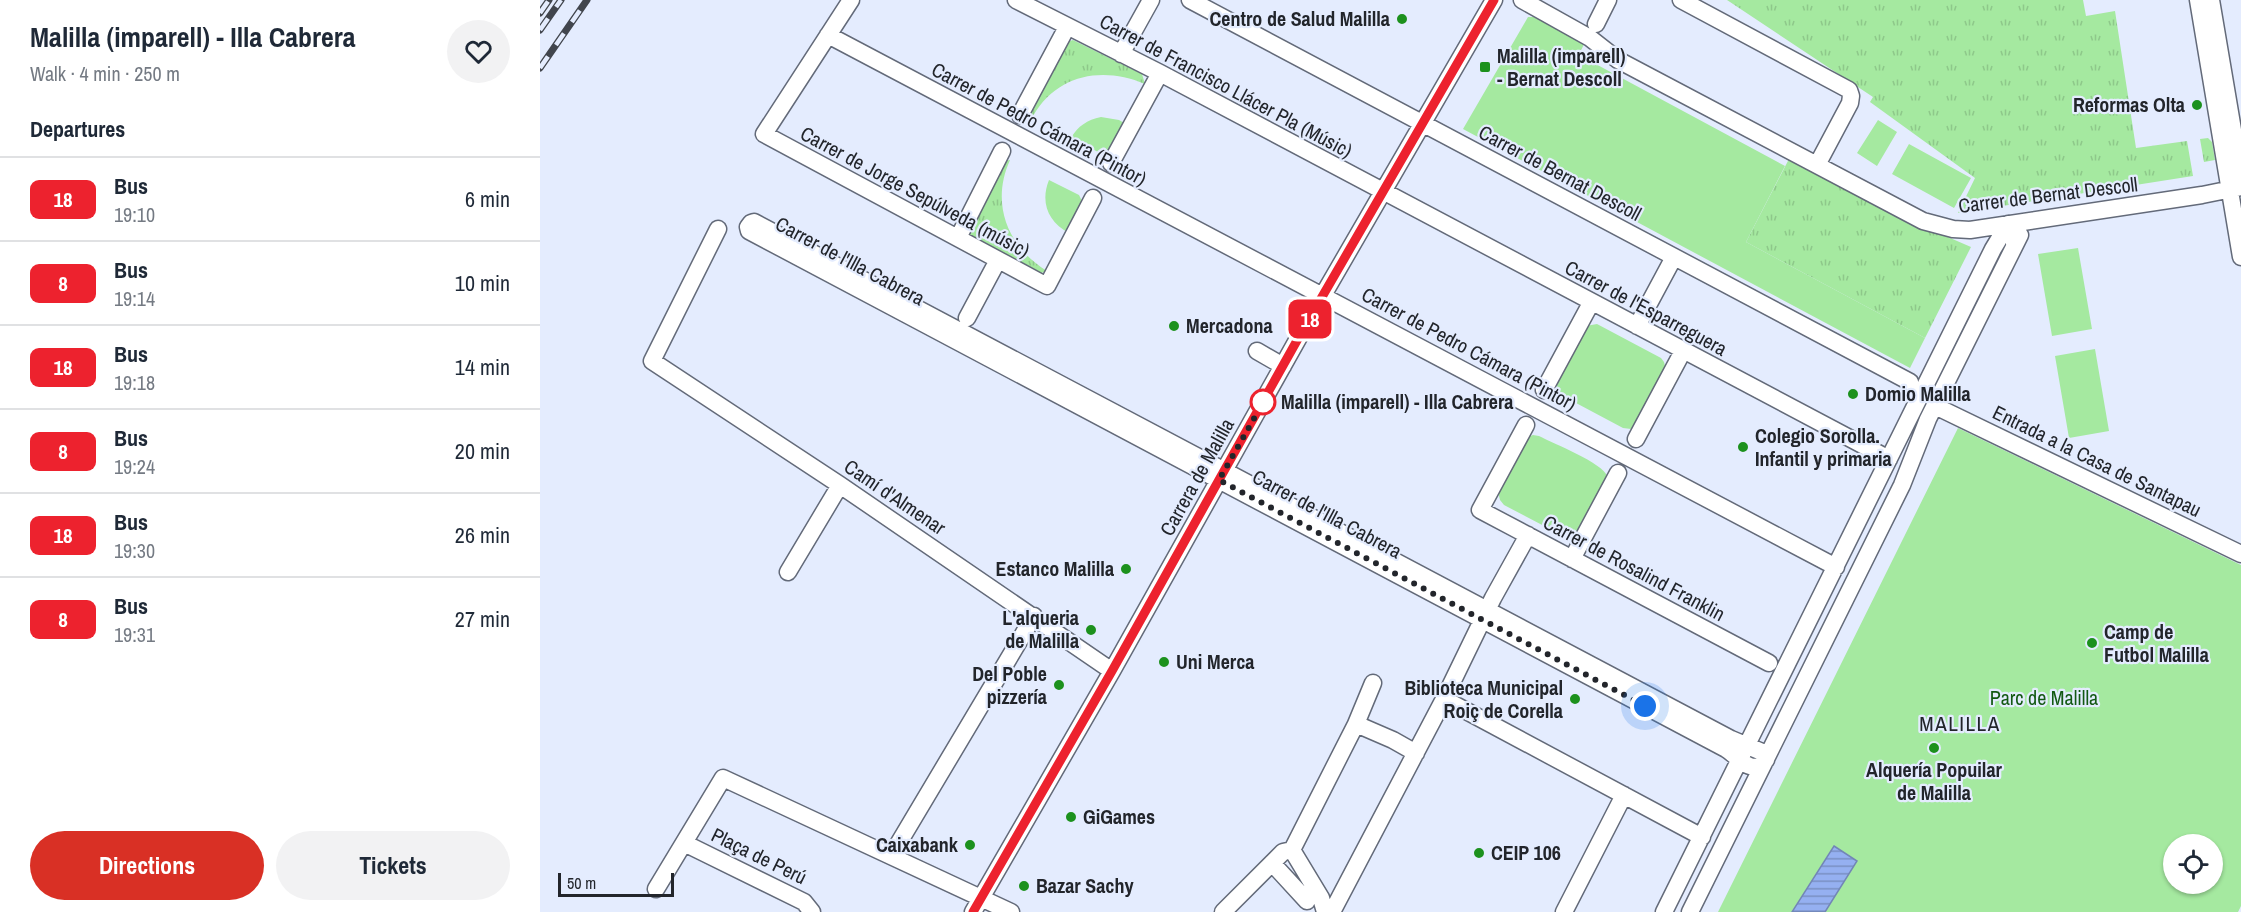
<!DOCTYPE html>
<html lang="en">
<head>
<meta charset="utf-8">
<style>
	:root { --surface:#fff; --page:#f2f2f3; --text:#1f2937; --muted:#747a83; --line:#e0e1e3; --accent:#d93025 }
	body { margin:0; font-family:"Archivo Narrow",sans-serif; background:var(--page); color:var(--text); height:100vh; display:flex; flex-direction:column; font-size:22px; white-space:nowrap }
	* { box-sizing:border-box; margin:0 }
	p { font-size:20px; color:var(--muted) }
	.icon { flex:none; width:33px; height:33px; fill:none; stroke:currentColor; stroke-width:2; stroke-linecap:round; stroke-linejoin:round }
	.map { position:relative; flex:1; overflow:hidden }
	.drawer { display:flex; flex-direction:column; background:var(--surface); width:540px }
	.drawer>* { flex:none }
	.badge { padding:0 12px; border-radius:9px; font-size:21px; line-height:39px }
	.buttons { position:absolute; left:1623px; top:834px; display:grid; gap:12px }
	.buttons a { display:grid; place-items:center; width:60px; height:60px; border-radius:50%; background:var(--surface); box-shadow:0 2px 4px #0004; font-size:30px }
	.scale { position:absolute; left:18px; bottom:15px; width:116px; box-sizing:border-box; padding-left:6px; border:3px solid #22252b; border-top:0; font-size:16px; line-height:21px; white-space:nowrap; color:#22252b; -webkit-text-stroke:4px #e4ecfe; paint-order:stroke }
	.you { position:absolute; width:30px; height:30px; margin:-15px; border:4px solid #fff; border-radius:50%; background:#1a73e8; box-shadow:0 0 0 9px #1a73e833 }
	.map>.badge { position:absolute; translate:-50% -50%; box-shadow:0 0 0 3px #fff }
	h2 { padding:0 30px; font-size:22px; line-height:54px }
	.round { display:grid; place-items:center; flex:none; width:63px; height:63px; border-radius:32px; background:var(--page) }
	.head { display:flex; align-items:center; justify-content:space-between; height:102px; padding:0 30px }
	h1 { font-size:28px; font-weight:800; line-height:45px }
	.button { display:flex; gap:12px; margin-top:auto; padding:12px 30px }
	.button a { flex:1; height:69px; border-radius:36px; background:var(--accent); color:#fff; font-size:24px; font-weight:800; line-height:69px; text-align:center }
	.button a+a { background:var(--page); color:var(--text) }
	ul { padding:0; list-style:none }
	li { display:flex; align-items:center; gap:18px; height:84px; padding:0 30px; border-top:2px solid var(--line) }
	li div { flex:1 }
	li b { display:block; font-size:22px }
	li em { font-style:normal }
	li .badge { min-width:66px; font-weight:700; text-align:center }
	main { display:flex; flex:1; min-height:0 }
	.map>svg:first-child { display:block }
	.grass { fill:url(#grass-tufts) }
	.green { fill:#a5e9a0; fill-rule:evenodd }
	.water { fill:url(#water-rules); stroke:#7286b6; stroke-width:1.5 }
	.lines { fill:none; stroke-linecap:round; stroke-linejoin:round }
	.minor-casing { stroke:#636a79; stroke-width:19 }
	.minor { stroke:#fff; stroke-width:16 }
	.rail-casing { stroke:#41454d; stroke-width:7 }
	.rail { stroke:#e4ecfe; stroke-width:4.5; stroke-dasharray:14; stroke-linecap:butt }
	.line-casing { stroke:#fff; stroke-width:14 }
	.line { stroke:#ed222e; stroke-width:9 }
	.walk { stroke:#22252b; stroke-width:6; stroke-dasharray:0 10.8 }
	.poi-dot { fill:#1c911d; stroke:#e4ecfe; stroke-width:2 }
	.stop-dot { fill:#fff; stroke:#ed222e; stroke-width:3 }
	.labels { text-anchor:middle; stroke-width:4.5; stroke-linejoin:round; paint-order:stroke }
	.poi-label { font-size:20px; font-weight:bold; fill:#22252b; stroke:#e4ecfe; text-anchor:start }
	.street-label { font-size:20px; fill:#22252b; stroke:#e4ecfe }
	.stop-label { font-size:20px; font-weight:bold; fill:#22252b; stroke:#e4ecfe; text-anchor:start }
	.park-label { font-size:20px; fill:#135913; stroke:#e4ecfe }
	.neighbourhood-label { font-size:21px; letter-spacing:1.5px; fill:#22252b; stroke:#e4ecfe }
</style>
</head>
<body>
<main>
<section class="drawer">
<div class="head"><div><h1>Malilla (imparell) - Illa Cabrera</h1><p>Walk · 4 min · 250 m</p></div><a class="round"><svg class="icon" aria-label="heart" viewBox="0 0 24 24"><path d="M12 20l-8-8c-3-5 5-10 8-4 3-6 11-1 8 4z"/></svg></a></div>
<h2>Departures</h2>
<ul>
<li><span class="badge" style="background:#ed222e;color:#fff">18</span><div><b>Bus</b><p>19:10</p></div><em>6 min</em></li>
<li><span class="badge" style="background:#ed222e;color:#fff">8</span><div><b>Bus</b><p>19:14</p></div><em>10 min</em></li>
<li><span class="badge" style="background:#ed222e;color:#fff">18</span><div><b>Bus</b><p>19:18</p></div><em>14 min</em></li>
<li><span class="badge" style="background:#ed222e;color:#fff">8</span><div><b>Bus</b><p>19:24</p></div><em>20 min</em></li>
<li><span class="badge" style="background:#ed222e;color:#fff">18</span><div><b>Bus</b><p>19:30</p></div><em>26 min</em></li>
<li><span class="badge" style="background:#ed222e;color:#fff">8</span><div><b>Bus</b><p>19:31</p></div><em>27 min</em></li>
</ul>
<div class="button"><a>Directions</a><a>Tickets</a></div>
</section>
<div class="map">
<svg width="1701" height="912" viewBox="0 0 1701 912">
	<defs>
		<pattern id="grass-tufts" width="24" height="20" patternUnits="userSpaceOnUse" patternTransform="scale(1.5)"><rect width="24" height="20" fill="#a5e9a0"/><path d="M3 7l-1-3M5 7V3M7 7l1-3M15 17l-1-3M17 17v-4M19 17l1-3" fill="none" stroke="#8ec88a"/></pattern>
		<pattern id="water-rules" width="6" height="5" patternUnits="userSpaceOnUse" patternTransform="scale(1.5)"><rect width="6" height="5" fill="#95b0f1"/><path d="M0 2.5h6" fill="none" stroke="#798fc3"/></pattern>
	</defs>
	<rect width="100%" height="100%" fill="#e4ecfe"/>
	<path class="grass" d="M1187 0H1543L1546 16 1575 11 1596 148 1647 141 1653 176 1418 213 1435 178 1330 102 1333 97Z
		M533 40 602 74 605 84C563 66 517 74 493 116L491 111 527 42Z
		M1668 138 1672 142 1675 160 1664 162 1660 139Z
		M1250 157 1394 231 1431 247 1385 338 1206 242Z
		M470 160C450 204 468 247 507 271L498 274 430 236 428 231 464 161Z"/>
	<path class="green" d="M988 17H994L1044 44 1039 55 1245 166 1206 242 1385 338 1370 368 923 129Z
		M561 117 579 120 586 124 569 152 560 153 531 138C538 126 547 120 561 117Z
		M1338 120 1357 132 1337 166 1317 153Z
		M1369 144 1431 178 1414 208 1352 174Z
		M509 180 539 195 543 203 529 233C508 222 500 202 509 180Z
		M1538 248 1552 329 1512 336 1498 254Z
		M1057 324 1121 358 1124 362 1126 370 1096 426 1091 429 1083 428 1021 395 1016 387 1046 326Z
		M1555 349 1569 431 1529 438 1515 356Z
		M1418 428 1701 565V906L1698 912H1178ZM1634 844H1672V884H1634Z
		M993 435 999 436C1014 444 1062 462 1068 477L1034 538H1027L964 505 960 500 958 492 988 437Z"/>
	<path class="water" d="M1294 846 1317 861 1285 912H1252Z"/>
	<g class="lines">
		<defs>
			<path id="minor" d="M311 0 224 134 507 286 553 198
				M476 0 620 73 1349 459
				M650 0 1370 382
				M982 0 1050 38 1078 60 1383 221 1413 229 1430 230 1662 195 1701 187
				M1141 0 1309 90 1311 96 1310 103 1277 165
				M1658 0 1701 257
				M1671 0 1701 177
				M1056 24 1068 0
				M288 35 1296 567
				M581 54 611 0
				M480 115 527 27
				M571 163 620 73
				M178 229 112 361 300 485 572 671
				M418 238 462 151
				M427 318 458 260
				M1097 326 1134 257
				M717 351 743 366
				M1004 390 1051 303
				M1395 406 1701 554
				M986 425 940 510 1229 663
				M1096 439 1143 351
				M1032 559 1078 473
				M248 572 300 485
				M904 699 1162 837
				M816 724 833 683
				M1223 764C1209 774 1198 756 1186 749L209 231 208 227 211 223 214 222 1191 739 1222 752 1226 760
				M144 843 264 902 272 912
				M351 856 494 616
				M732 863 767 901
				M116 889 183 778 471 912
				M433 912 572 671 764 328 954 0
				M683 912 743 852 752 850
				M785 912 781 898 752 850 816 724 853 740 876 753
				M792 912 904 699 953 598 988 535
				M1024 912 1084 795
				M1124 912 1453 249 1468 224 1474 235V244
				M1150 912 1362 485 1388 419 1480 235"/>
		</defs>
		<use href="#minor" class="minor-casing"/>
		<use href="#minor" class="minor"/>
		<defs>
			<path id="rail" d="M0 13 9 0
				M0 30 21 0
				M0 68 47 0"/>
		</defs>
		<use href="#rail" class="rail-casing"/>
		<use href="#rail" class="rail"/>
	</g>
	<g class="lines">
		<defs>
			<path id="line" d="M433 912 572 671 764 328 954 0"/>
		</defs>
		<use href="#line" class="line-casing"/>
		<use href="#line" class="line"/>
		<path class="walk" d="M723 402 724 401 679 480 1105 706"/>
	</g>
	<g class="poi-dot">
		<circle cx="862" cy="19" r="6"/>
		<rect x="939" y="61" width="12" height="12" rx="3"/>
		<circle cx="1657" cy="105" r="6"/>
		<circle cx="634" cy="326" r="6"/>
		<circle cx="1313" cy="394" r="6"/>
		<circle cx="1203" cy="447" r="6"/>
		<circle cx="586" cy="569" r="6"/>
		<circle cx="551" cy="630" r="6"/>
		<circle cx="1552" cy="643" r="6"/>
		<circle cx="624" cy="662" r="6"/>
		<circle cx="519" cy="685" r="6"/>
		<circle cx="1035" cy="699" r="6"/>
		<circle cx="1394" cy="748" r="6"/>
		<circle cx="531" cy="817" r="6"/>
		<circle cx="430" cy="845" r="6"/>
		<circle cx="939" cy="853" r="6"/>
		<circle cx="484" cy="886" r="6"/>
	</g>
	<circle class="stop-dot" cx="723" cy="402" r="12"/>
	<g class="labels">
		<g class="poi-label">
			<text x="850" y="26" text-anchor="end">Centro de Salud Malilla</text>
			<text x="957" y="63">Malilla (imparell)<tspan x="957" dy="23">- Bernat Descoll</tspan></text>
			<text x="1645" y="112" text-anchor="end">Reformas Olta</text>
			<text x="646" y="333">Mercadona</text>
			<text x="1325" y="401">Domio Malilla</text>
			<text x="1215" y="443">Colegio Sorolla.<tspan x="1215" dy="23">Infantil y primaria</tspan></text>
			<text x="574" y="576" text-anchor="end">Estanco Malilla</text>
			<text x="539" y="625" text-anchor="end">L'alqueria<tspan x="539" dy="23">de Malilla</tspan></text>
			<text x="1564" y="639">Camp de<tspan x="1564" dy="23">Futbol Malilla</tspan></text>
			<text x="636" y="669">Uni Merca</text>
			<text x="507" y="681" text-anchor="end">Del Poble<tspan x="507" dy="23">pizzería</tspan></text>
			<text x="1023" y="695" text-anchor="end">Biblioteca Municipal<tspan x="1023" dy="23">Roiç de Corella</tspan></text>
			<text x="1394" y="777" text-anchor="middle">Alquería Popuilar<tspan x="1394" dy="23">de Malilla</tspan></text>
			<text x="543" y="824">GiGames</text>
			<text x="418" y="852" text-anchor="end">Caixabank</text>
			<text x="951" y="860">CEIP 106</text>
			<text x="496" y="893">Bazar Sachy</text>
		</g>
		<g class="street-label">
			<text transform="translate(686 86) rotate(28)" y="7">Carrer de Francisco Llácer Pla (Músic)</text>
			<text transform="translate(499 124) rotate(28)" y="7">Carrer de Pedro Cámara (Pintor)</text>
			<text transform="translate(1020 173) rotate(28)" y="7">Carrer de Bernat Descoll</text>
			<text transform="translate(375 192) rotate(28)" y="7">Carrer de Jorge Sepúlveda (músic)</text>
			<text transform="translate(1508 195) rotate(-7)" y="7">Carrer de Bernat Descoll</text>
			<text transform="translate(310 261) rotate(28)" y="7">Carrer de l'Illa Cabrera</text>
			<text transform="translate(1106 308) rotate(28)" y="7">Carrer de l'Esparreguera</text>
			<text transform="translate(929 349) rotate(28)" y="7">Carrer de Pedro Cámara (Pintor)</text>
			<text transform="translate(1557 461) rotate(26)" y="7">Entrada a la Casa de Santapau</text>
			<text transform="translate(657 477) rotate(-61)" y="7">Carrera de Malilla</text>
			<text transform="translate(355 497) rotate(34)" y="7">Camí d'Almenar</text>
			<text transform="translate(787 514) rotate(28)" y="7">Carrer de l'Illa Cabrera</text>
			<text transform="translate(1094 568) rotate(28)" y="7">Carrer de Rosalind Franklin</text>
			<text transform="translate(219 856) rotate(26)" y="7">Plaça de Perú</text>
		</g>
		<g class="stop-label">
			<text x="741" y="409">Malilla (imparell) - Illa Cabrera</text>
		</g>
		<g class="park-label">
			<text x="1504" y="705">Parc de Malilla</text>
		</g>
		<g class="neighbourhood-label">
			<text x="1420" y="731">MALILLA</text>
		</g>
	</g>
</svg>
<div class="buttons">
<a><svg class="icon" aria-label="locate" viewBox="0 0 24 24"><circle cx="12" cy="12" r="6"/><path d="M12 2v4M12 18v4M2 12h4M18 12h4"/></svg></a>
</div>
<div class="scale">50 m</div>
<div class="you" style="left:1105px;top:706px"></div>
<b class="badge" style="left:770px;top:319px;background:#ed222e;color:#fff">18</b>
</div>
</main>
</body>
</html>
